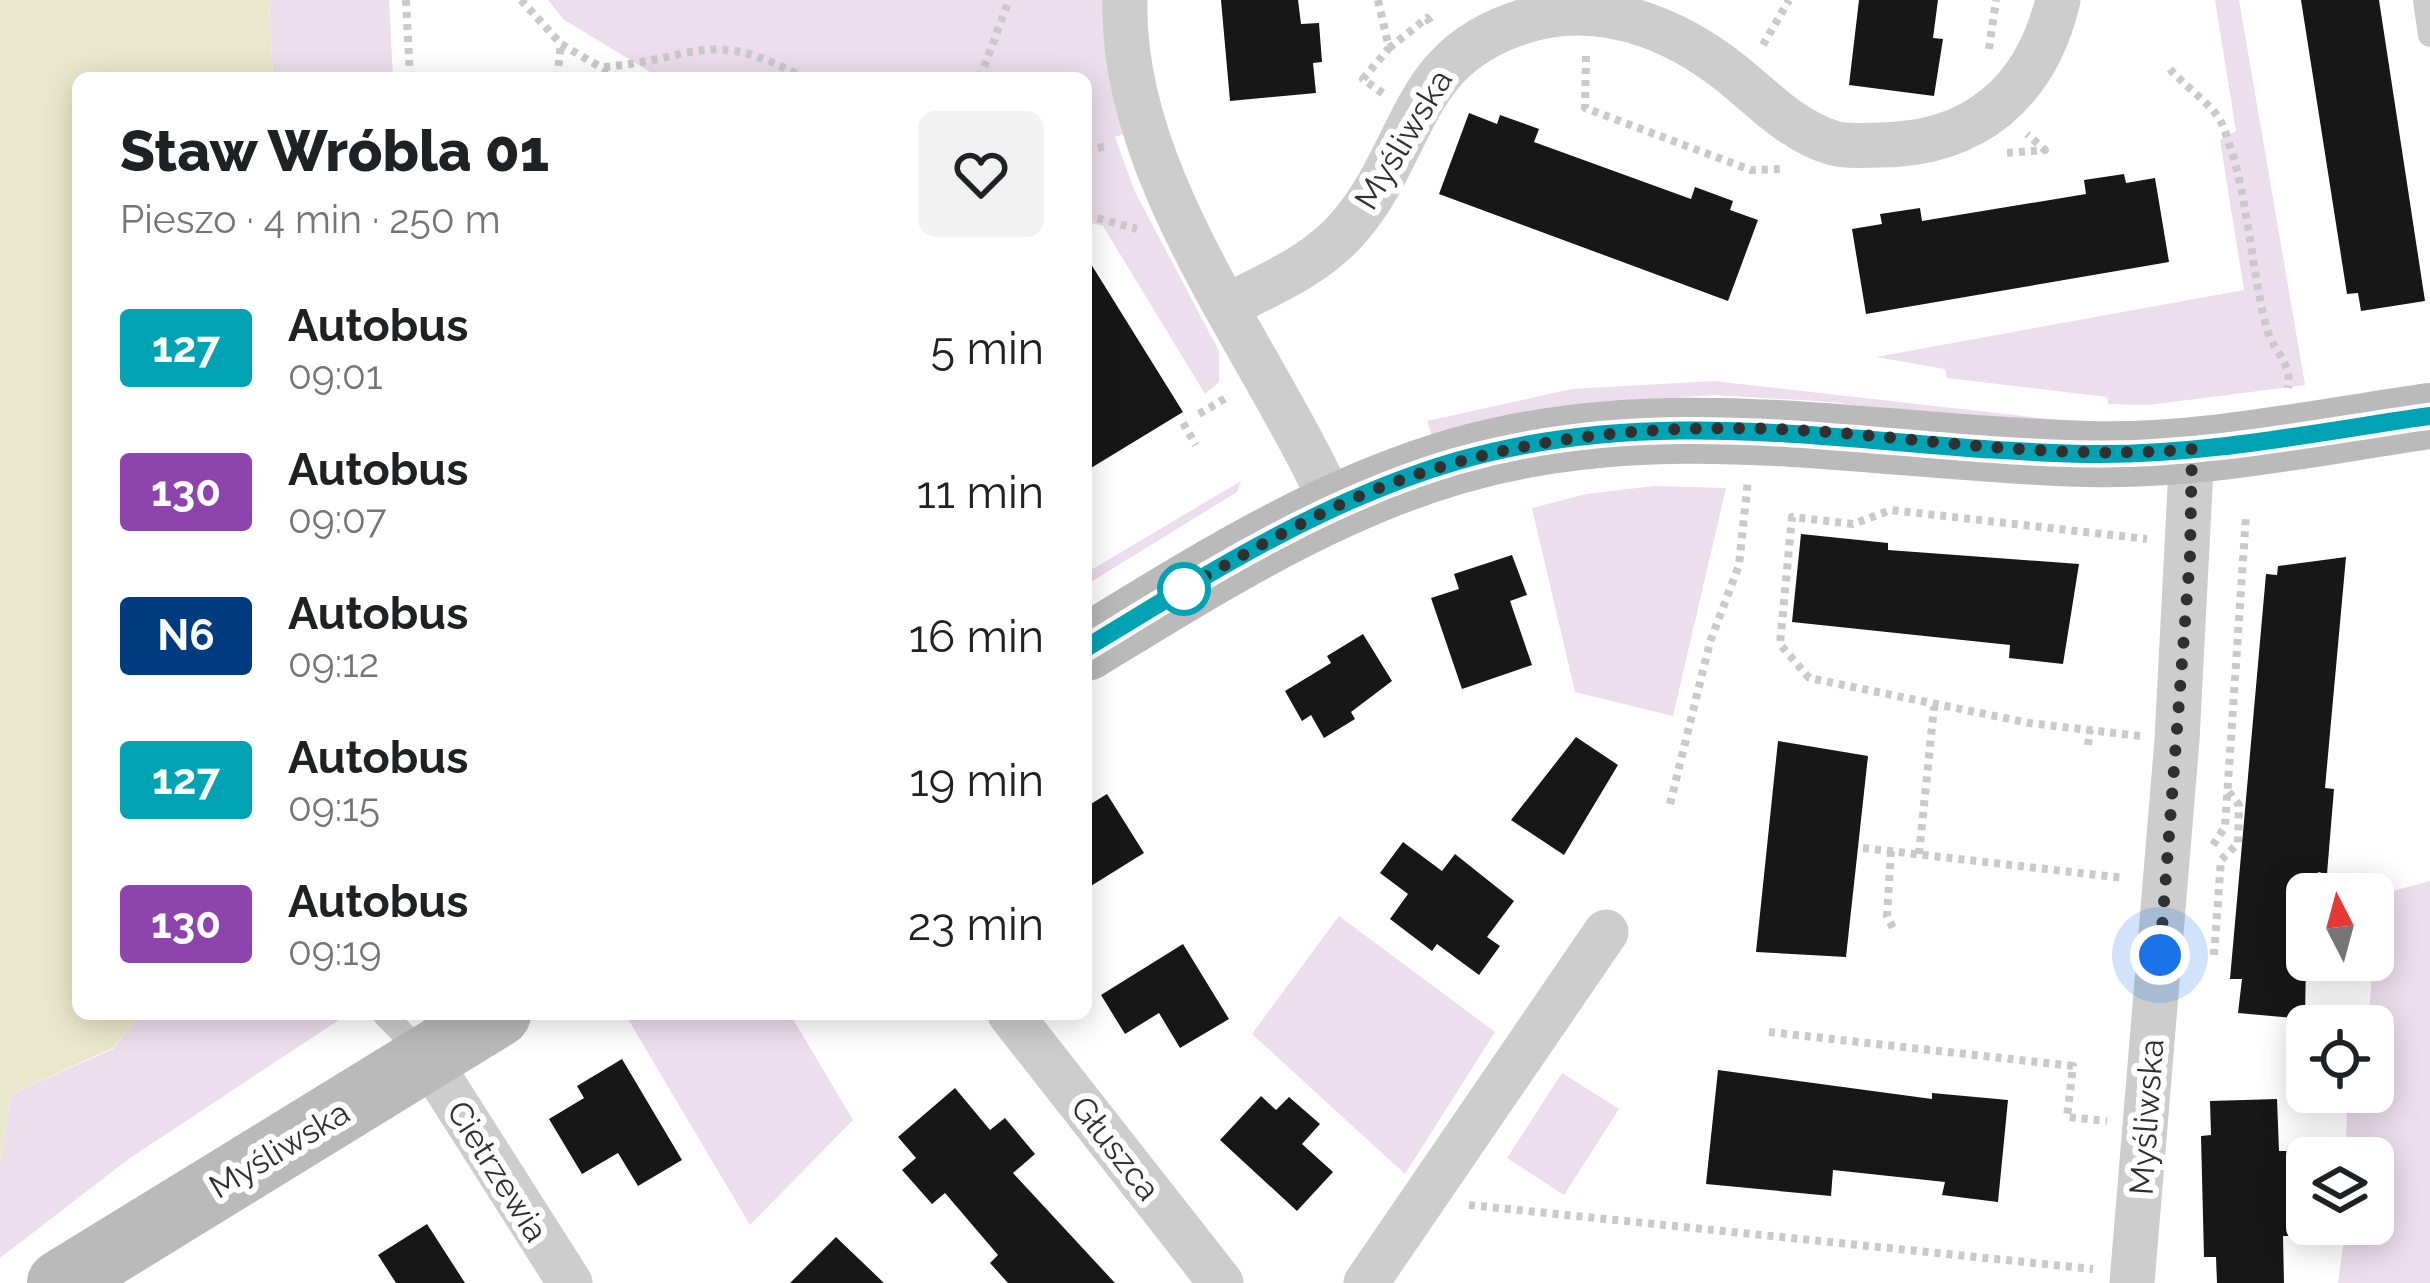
<!DOCTYPE html>
<html lang="pl">
<head>
<meta charset="utf-8">
<style>
	:root { --surface:#fff; --page:#f2f2f2; --text:#202124; --muted:#757577 }
	body { margin:0; font-family:Raleway,sans-serif; background:var(--page); color:var(--text); height:100vh; display:flex; flex-direction:column; font-size:45px; white-space:nowrap }
	* { box-sizing:border-box; margin:0 }
	p { font-size:39px; color:var(--muted) }
	.icon { flex:none; width:66px; height:66px; fill:none; stroke:currentColor; stroke-width:2; stroke-linecap:round; stroke-linejoin:round }
	.map { position:relative; flex:1; overflow:hidden }
	.sheet { position:absolute; left:72px; top:72px; width:1020px; height:948px; display:flex; flex-direction:column; background:var(--surface); border-radius:18px; box-shadow:0 6px 30px #0003 }
	.sheet>* { flex:none }
	.badge { padding:0 24px; border-radius:9px; font-size:42px; line-height:78px }
	.needle { width:78px; rotate:354deg }
	.controls { position:absolute; left:2286px; top:873px; display:grid; gap:24px }
	.controls a { display:grid; place-items:center; width:108px; height:108px; border-radius:18px; background:var(--surface); box-shadow:0 6px 30px #0003; font-size:60px }
	.you { position:absolute; width:60px; height:60px; margin:-30px; border:9px solid #fff; border-radius:50%; background:#1a73e8; box-shadow:0 0 0 18px #1a73e833 }
	.map>.badge { position:absolute; translate:-50% -50%; box-shadow:0 0 0 6px #fff }
	.round { display:grid; place-items:center; flex:none; width:126px; height:126px; border-radius:18px; background:var(--page) }
	.summary { display:flex; align-items:center; justify-content:space-between; height:204px; padding:0 48px }
	h1 { font-size:57px; font-weight:800; line-height:90px }
	ul { padding:0; list-style:none }
	li { display:flex; align-items:center; gap:36px; height:144px; padding:0 48px }
	li div { flex:1 }
	li b { display:block; font-size:45px }
	li em { font-style:normal }
	li .badge { min-width:132px; font-weight:700; text-align:center }
	.map>svg:first-child { display:block }
	.green { fill:#ecdeec }
	.water { fill:#eae8cc }
	.building { fill:#171717 }
	.lines { fill:none; stroke-linecap:round; stroke-linejoin:round }
	.path { stroke:#cacaca; stroke-width:8; stroke-dasharray:6 6; stroke-linecap:butt }
	.lane { stroke:#cdcdcd; stroke-width:24 }
	.street { stroke:#cdcdcd; stroke-width:45 }
	.secondary { stroke:#bababa; stroke-width:66 }
	.line-casing { stroke:#fff; stroke-width:27 }
	.line { stroke:#00a3b4; stroke-width:18 }
	.walk { stroke:#303030; stroke-width:12; stroke-dasharray:0 21.6 }
	.stop-dot { fill:#fff; stroke:#00a3b4; stroke-width:6 }
	.labels { text-anchor:middle; stroke-width:12; stroke-linejoin:round; paint-order:stroke }
	.street-label { font-size:33px; fill:#303030; stroke:#fff }
</style>
</head>
<body>
<div class="map">
<svg width="2430" height="1283" viewBox="0 0 2430 1283">
	<rect width="100%" height="100%" fill="#fff"/>
	<path class="green" d="M269 0H389L393 78H273Z
		M548 0H1104L1126 133 1115 137 1135 192 1219 351V382L1205 394 1103 226 1088 222 1086 78H660L563 19Z
		M2215 0H2239L2305 385 2149 405 2108 404 2107 397 1947 378 1945 369 1876 357 2244 290 2220 140 2236 131Z
		M1714 381 2138 429 1978 422 1833 402 1712 395 1573 405 1432 436 1427 421 1572 389Z
		M1241 481 1237 492 1086 585V573Z
		M1654 486 1726 488 1673 716 1575 692 1532 508 1586 494Z
		M2430 881V1283H2338L2346 1224H2373V1158H2346L2347 1092H2373V1026H2368L2378 895Z
		M1339 916 1495 1032 1405 1174 1252 1034Z
		M140 1014H348L130 1158 0 1258V1161L11 1094 113 1049Z
		M625 1014H790L853 1120 750 1225Z
		M1562 1073 1619 1109 1564 1195 1507 1158Z"/>
	<path class="water" d="M0 0H269L273 78H78V1014H140L113 1048 11 1094 0 1161Z"/>
	<path class="building" d="M1221 0H1298L1301 24 1319 23 1322 62 1313 63 1316 93 1230 101Z
		M1859 0H1938L1933 38 1943 39 1934 96 1849 85Z
		M2301 0H2379L2425 301 2361 311 2358 293 2347 294Z
		M1469 113 1497 124 1500 115 1539 129 1534 142 1691 199 1695 187 1733 201 1730 210 1758 220 1728 301 1439 194Z
		M2124 174 2126 183 2155 178 2169 262 1866 314 1852 229 1882 224 1880 214 1920 208 1922 221 2086 194 2084 180Z
		M1086 256 1183 412 1086 471Z
		M1801 534 1888 543V550L2079 564 2063 664 2009 658 2010 645 1792 622Z
		M1512 555 1527 595 1510 601 1532 665 1462 689 1431 598 1459 589 1454 574Z
		M2346 557 2325 788 2334 789 2327 874 2318 872 2316 894H2307L2305 1019 2238 1013 2242 979H2230L2266 574 2277 575 2278 566Z
		M1363 634 1392 681 1351 712 1355 719 1324 738 1311 715 1302 721 1285 691 1331 663 1327 656Z
		M1576 737 1618 765 1564 855 1511 820Z
		M1778 741 1868 756 1846 957 1756 952Z
		M1107 794 1144 853 1086 889V807Z
		M1403 842 1442 871 1455 854 1514 901 1487 937 1500 946 1479 975 1437 944 1432 951 1390 919 1408 894 1380 873Z
		M1183 944 1229 1019 1180 1048 1159 1013 1125 1034 1101 995Z
		M622 1059 682 1160 638 1186 618 1153 582 1174 549 1119 584 1098 577 1086Z
		M1718 1070 1932 1099V1093L2008 1100 1998 1202 1942 1195 1945 1182 1833 1170 1831 1196 1706 1184Z
		M955 1088 990 1130 1005 1118 1035 1154 1013 1173 1115 1283H1008L990 1263 998 1255 945 1193 932 1204 902 1170 916 1158 898 1137Z
		M1261 1096 1276 1110 1289 1097 1320 1124 1302 1144 1333 1172 1297 1211 1220 1140Z
		M2277 1099 2279 1151H2289L2292 1236H2283L2284 1283H2217L2216 1257H2204L2201 1136 2211 1135 2210 1101Z
		M427 1224 465 1283H396L378 1255Z
		M836 1237 884 1283H790Z"/>
	<g class="lines">
		<path class="path" d="M406 0 410 78
			M521 0 561 44 619 78
			M1378 0 1389 48 1363 79 1384 94
			M1763 45 1789 0
			M1389 48 1427 18 1432 25
			M1989 49 1996 0
			M1586 56 1585 108 1751 170 1783 169
			M604 67C698 59 709 26 804 78
			M2170 69C2184 86 2212 104 2221 122 2249 186 2249 264 2267 329 2273 351 2293 364 2288 388
			M557 78 561 44
			M980 78 1009 0
			M1086 150 1108 146
			M2007 153 2045 150 2027 134
			M1086 215 1137 229
			M1086 224 1090 230
			M1199 414 1229 396
			M1183 423 1196 445
			M2140 736 2029 723 1809 678 1780 644 1792 517 1853 524 1891 510 2147 539
			M2088 745 2090 730
			M1670 804 1710 642 1739 565 1748 480
			M2213 845 2225 827 2246 516
			M1863 848 2124 878
			M1891 851 1887 916 1895 932
			M1919 854 1934 707
			M2214 955 2221 860 2238 843 2239 805 2228 791
			M1769 1032 2073 1066 2067 1117 2107 1121
			M1469 1205 2093 1269"/>
		<path class="lane" d="M2425 0 2430 35
			M384 1014 424 1055"/>
		<path class="street" d="M1125 0C1120 177 1264 351 1334 508
			M1229 305C1272 283 1318 264 1350 226 1419 144 1408 50 1536 18 1613 0 1686 34 1743 83 1771 107 1797 132 1833 143 1847 147 1864 145 1878 145 1975 145 2036 92 2058 0
			M1010 1014 1221 1283
			M427 1058 570 1283
			M1366 1283 1606 932
			M2132 1283 2177 740 2192 449"/>
		<path class="secondary" d="M1086 648C1204 576 1323 500 1457 461 1669 400 1875 449 2088 454 2202 457 2318 432 2430 416
			M60 1283 498 1014"/>
	</g>
	<g class="lines">
		<defs>
			<path id="line" d="M1086 648C1204 576 1323 500 1457 461 1674 399 1872 450 2088 454 2202 456 2317 432 2430 416"/>
		</defs>
		<use href="#line" class="line-casing"/>
		<use href="#line" class="line"/>
		<path class="walk" d="M1184 589 1176 593C1245 554 1313 513 1387 485 1526 432 1681 421 1828 432 1951 442 2069 460 2192 449L2190 556 2160 955"/>
	</g>
	<circle class="stop-dot" cx="1184" cy="589" r="24"/>
	<g class="labels">
		<g class="street-label">
			<text transform="translate(1403 139) rotate(-59)" y="12">Myśliwska</text>
			<text transform="translate(2146 1117) rotate(-86)" y="12">Myśliwska</text>
			<text transform="translate(1116 1148) rotate(52)" y="12">Głuszca</text>
			<text transform="translate(279 1149) rotate(-31)" y="12">Myśliwska</text>
			<text transform="translate(498 1171) rotate(58)" y="12">Cietrzewia</text>
		</g>
	</g>
</svg>
<div class="controls">
<a><svg class="needle" viewBox="-14 -14 28 28"><path d="M0-13l5 13h-10z" fill="#e53935"/><path d="M0 13l5-13h-10z" fill="#757577"/></svg></a>
<a><svg class="icon" aria-label="locate" viewBox="0 0 24 24"><circle cx="12" cy="12" r="6"/><path d="M12 2v4M12 18v4M2 12h4M18 12h4"/></svg></a>
<a><svg class="icon" aria-label="layers" viewBox="0 0 24 24"><path d="M12 4l9 5-9 5-9-5zM3 14l9 5 9-5"/></svg></a>
</div>
<div class="you" style="left:2160px;top:955px"></div>
<section class="sheet">
<div class="summary"><div><h1>Staw Wróbla 01</h1><p>Pieszo · 4 min · 250 m</p></div><a class="round"><svg class="icon" aria-label="heart" viewBox="0 0 24 24"><path d="M12 20l-8-8c-3-5 5-10 8-4 3-6 11-1 8 4z"/></svg></a></div>
<ul>
<li><span class="badge" style="background:#00a3b4;color:#fff">127</span><div><b>Autobus</b><p>09:01</p></div><em>5 min</em></li>
<li><span class="badge" style="background:#8e44ad;color:#fff">130</span><div><b>Autobus</b><p>09:07</p></div><em>11 min</em></li>
<li><span class="badge" style="background:#003b80;color:#fff">N6</span><div><b>Autobus</b><p>09:12</p></div><em>16 min</em></li>
<li><span class="badge" style="background:#00a3b4;color:#fff">127</span><div><b>Autobus</b><p>09:15</p></div><em>19 min</em></li>
<li><span class="badge" style="background:#8e44ad;color:#fff">130</span><div><b>Autobus</b><p>09:19</p></div><em>23 min</em></li>
</ul>
</section>
</div>
</body>
</html>
